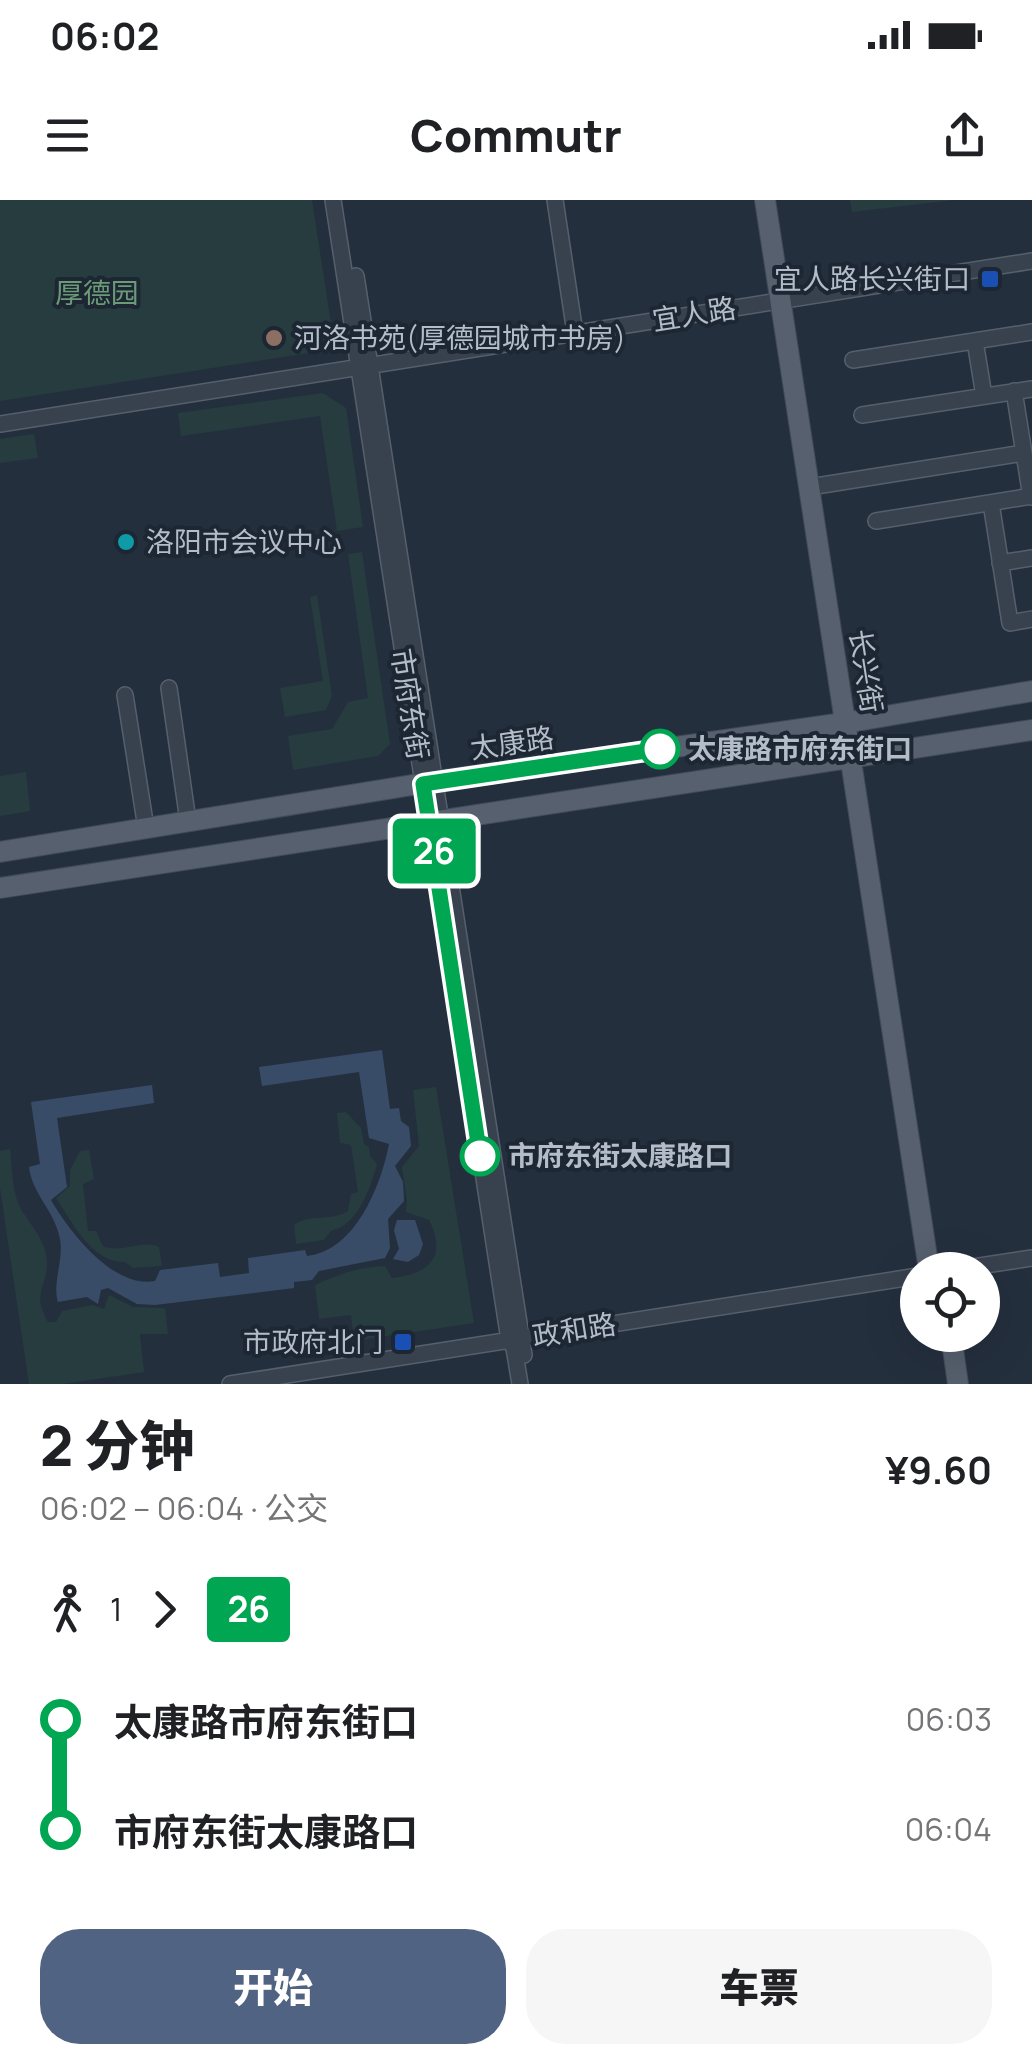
<!DOCTYPE html>
<html lang="zh">
<head>
<meta charset="utf-8">
<style>
	:root { --surface:#fff; --page:#f6f6f6; --text:#202124; --muted:#757577; --accent:#506383 }
	body { margin:0; font-family:Manrope,"Noto Sans SC",sans-serif; background:var(--page); color:var(--text); height:100vh; display:flex; flex-direction:column; font-size:38px; white-space:nowrap }
	* { box-sizing:border-box; margin:0 }
	p { font-size:32px; color:var(--muted) }
	.icon { flex:none; width:55px; height:55px; fill:none; stroke:currentColor; stroke-width:2; stroke-linecap:round; stroke-linejoin:round }
	.map { position:relative; height:1184px; overflow:hidden }
	.panel { display:flex; flex-direction:column; background:var(--surface); flex:1 }
	.panel>* { flex:none }
	.badge { padding:0 20px; border-radius:8px; font-size:35px; line-height:65px }
	.fabs { position:absolute; left:900px; top:1052px; display:grid; gap:20px }
	.fabs a { display:grid; place-items:center; width:100px; height:100px; border-radius:50%; background:var(--surface); box-shadow:0 10px 40px #0002; font-size:50px }
	.map>.badge { position:absolute; translate:-50% -50%; box-shadow:0 0 0 5px #fff }
	.legs { display:flex; align-items:center; gap:15px; height:110px; padding:0 40px; font-size:32px }
	.legs p { margin-inline-start:auto }
	.summary { display:flex; align-items:center; justify-content:space-between; height:170px; padding:0 40px }
	h1 { font-size:55px; font-weight:800; line-height:75px }
	.cta { display:flex; gap:20px; margin-top:auto; padding:20px 40px }
	.cta a { flex:1; height:115px; border-radius:40px; background:var(--accent); color:#fff; font-size:40px; font-weight:800; line-height:115px; text-align:center }
	.cta a+a { background:var(--page); color:var(--text) }
	ul { padding:0 40px; list-style:none }
	li { display:flex; align-items:center; gap:35px; height:110px; font-size:38px }
	li i { display:grid; place-items:center; width:15px; height:100%; margin:0 12px; background:currentColor }
	li i::after { content:''; width:25px; height:25px; margin:-12px; border:8px solid; border-radius:50%; background:var(--surface) }
	li p { margin-inline-start:auto }
	li:first-child i { background:linear-gradient(#0000 50%,currentColor 0) }
	li:last-child i { background:linear-gradient(currentColor 50%,#0000 0) }
	.status { display:flex; justify-content:space-between; align-items:center; height:70px; padding:0 50px; background:var(--surface); direction:ltr }
	.status svg { height:28px; fill:currentColor }
	header { display:flex; justify-content:space-between; align-items:center; height:130px; padding:0 40px; background:var(--surface); font-size:45px; font-weight:800 }
	.map>svg:first-child { display:block }
	.green { fill:#263c3f }
	.water { fill:#394c67 }
	.lines { fill:none; stroke-linecap:round; stroke-linejoin:round }
	.minor-casing { stroke:#565f6c; stroke-width:18 }
	.major-casing { stroke:#414a57; stroke-width:22 }
	.minor { stroke:#38414e; stroke-width:15 }
	.major { stroke:#56606e; stroke-width:20 }
	.line-1-casing { stroke:#fff; stroke-width:22 }
	.line-1 { stroke:#00a651; stroke-width:15 }
	.transit-dot { fill:#1a4fb4; stroke:#1d2633; stroke-width:4 }
	.education-dot { fill:#8d6e63; stroke:#1d2633; stroke-width:4 }
	.culture-dot { fill:#0f9aa8; stroke:#1d2633; stroke-width:4 }
	.stop-1-dot { fill:#fff; stroke:#00a651; stroke-width:5 }
	.labels { text-anchor:middle; stroke-width:8; stroke-linejoin:round; paint-order:stroke }
	.poi-label { font-size:28px; fill:#b4bcc9; stroke:#1d2633; text-anchor:end }
	.park-label { font-size:28px; fill:#6b9a76; stroke:#1d2633 }
	.street-label { font-size:28px; fill:#b4bcc9; stroke:#1d2633 }
	.stop-label { font-size:28px; font-weight:bold; fill:#b4bcc9; stroke:#1d2633; text-anchor:start }
</style>
</head>
<body>
<div class="status"><b>06:02</b><svg viewBox="0 0 49 12"><path d="M0 12V9h3v3zM5 12V6h3v6zM10 12V3h3v9zM15 12V0h3v12zM26 1h20v11H26zM47 4h2v5h-2z"/></svg></div>
<header><svg class="icon" aria-label="menu" viewBox="0 0 24 24"><path d="M4 6h16M4 12h16M4 18h16"/></svg>Commutr<svg class="icon" aria-label="share" viewBox="0 0 24 24"><path d="M12 15V3M7 8l5-5 5 5M5 13v7h14v-7"/></svg></header>
<div class="map">
<svg width="1032" height="1184" viewBox="0 0 1032 1184">
	<rect width="100%" height="100%" fill="#242f3e"/>
	<path class="green" d="M0 0H312L335 149 0 201Z
		M850 0H954L852 12Z
		M323 193 346 208 363 327 337 331 320 216 181 236 178 213Z
		M34 234 38 258 0 263V239Z
		M362 352 390 544 378 556 293 570 288 536 332 529 348 502 368 498 348 354Z
		M317 395 332 496 326 510 285 517 280 488 323 481 310 397Z
		M26 572 30 611 0 616V576Z
		M436 887 474 1123 354 1141 351 1115 319 1119 315 1085C340 1074 358 1067 385 1066L392 1078C429 1074 448 1057 429 1020L406 1012 407 1000 402 967 419 946 413 890Z
		M346 912 361 928 364 944 369 947 370 956 377 964C370 989 358 1025 331 1031L324 1040 296 1044 294 1025C309 1013 331 1022 348 1011L351 994 358 992 351 945 340 943 337 913Z
		M10 949C12 966 12 989 19 1005 27 1021 42 1035 46 1054 52 1083 29 1091 48 1122H56L62 1111 93 1105 104 1109 109 1095 133 1107 165 1108 168 1134H140L144 1172 63 1184H29L0 988V951Z
		M89 950 94 979 83 984 88 1031H96L103 1046C122 1054 141 1039 159 1047L162 1066 133 1068 125 1062C92 1063 72 1022 56 998L70 986V970L80 951Z"/>
	<path class="water" d="M382 850 390 909 399 908 401 921 409 927 411 946 395 966 403 982 404 1001 388 1019 390 1048 385 1058 319 1071 312 1080 294 1082V1088L155 1105 137 1104 108 1088 101 1090 98 1104 87 1097 58 1102C52 1083 64 1060 60 1039 55 1011 32 994 29 967L40 964 31 902 152 885 154 903 57 918 67 987 51 1000C69 1031 113 1089 155 1081L160 1070 218 1063 220 1077 249 1073 248 1058 305 1050 307 1056C355 1051 381 986 389 944L369 938 359 872 262 886 259 867Z
		M397 1020H415L423 1044 419 1055 408 1062 393 1059 399 1049 394 1030Z"/>
	<g class="lines">
		<defs>
			<path id="minor" d="M333 0 509 1140 514 1148 520 1184
				M555 0 575 133
				M356 76 524 1155
				M975 141 984 196
				M853 160 1032 132
				M1014 191 1031 297
				M862 215 1032 189
				M0 224 1032 61
				M816 286 1024 253
				M991 303 1010 423 1032 419
				M876 321 1032 296
				M1000 363 1032 358
				M169 488 188 621
				M125 495 146 628
				M953 1070 1032 1058
				M230 1184 918 1076"/>
			<path id="major" d="M765 0 929 1070
				M0 652 437 581 857 521 1032 491
				M0 688 1032 530
				M951 1135 958 1184"/>
		</defs>
		<use href="#minor" class="minor-casing"/>
		<use href="#major" class="major-casing"/>
		<use href="#minor" class="minor"/>
		<use href="#major" class="major"/>
	</g>
	<g class="lines">
		<defs>
			<path id="line-1" d="M480 956 423 584 660 549"/>
		</defs>
		<use href="#line-1" class="line-1-casing"/>
		<use href="#line-1" class="line-1"/>
	</g>
	<g class="transit-dot">
		<rect x="980" y="69" width="20" height="20" rx="5"/>
		<rect x="393" y="1132" width="20" height="20" rx="5"/>
	</g>
	<circle class="education-dot" cx="274" cy="138" r="10"/>
	<circle class="culture-dot" cx="126" cy="342" r="10"/>
	<g class="stop-1-dot">
		<circle cx="660" cy="549" r="18"/>
		<circle cx="480" cy="956" r="18"/>
	</g>
	<g class="labels">
		<g class="poi-label">
			<text x="970" y="89">宜人路长兴街口</text>
			<text x="294" y="148" text-anchor="start">河洛书苑(厚德园城市书房)</text>
			<text x="146" y="352" text-anchor="start">洛阳市会议中心</text>
			<text x="383" y="1152">市政府北门</text>
		</g>
		<g class="park-label">
			<text x="97" y="103">厚德园</text>
		</g>
		<g class="street-label">
			<text transform="translate(694 114) rotate(-9)" y="10">宜人路</text>
			<text transform="translate(866 471) rotate(81)" y="10">长兴街</text>
			<text transform="translate(410 504) rotate(81)" y="10">市府东街</text>
			<text transform="translate(512 543) rotate(-8)" y="10">太康路</text>
			<text transform="translate(574 1130) rotate(-9)" y="10">政和路</text>
		</g>
		<g class="stop-label">
			<text x="688" y="559">太康路市府东街口</text>
			<text x="508" y="966">市府东街太康路口</text>
		</g>
	</g>
</svg>
<div class="fabs">
<a><svg class="icon" aria-label="locate" viewBox="0 0 24 24"><circle cx="12" cy="12" r="6"/><path d="M12 2v4M12 18v4M2 12h4M18 12h4"/></svg></a>
</div>
<b class="badge" style="left:434px;top:651px;background:#00a651;color:#fff">26</b>
</div>
<section class="panel">
<div class="summary"><div><h1>2 分钟</h1><p>06:02 – 06:04 · 公交</p></div><b>¥9.60</b></div>
<div class="legs"><svg class="icon" aria-label="walk" viewBox="0 0 24 24"><circle cx="13" cy="4" r="2"/><path d="M13 8l-2 6 4 7M11 14l-3 7M7 12l3-4h3l4 4"/></svg>1<svg class="icon" aria-label="forward" viewBox="0 0 24 24"><path d="M9 5l7 7-7 7"/></svg><b class="badge" style="background:#00a651;color:#fff">26</b></div>
<ul>
<li><i style="color:#00a651"></i><b>太康路市府东街口</b><p>06:03</p></li>
<li><i style="color:#00a651"></i><b>市府东街太康路口</b><p>06:04</p></li>
</ul>
<div class="cta"><a>开始</a><a>车票</a></div>
</section>
</body>
</html>
